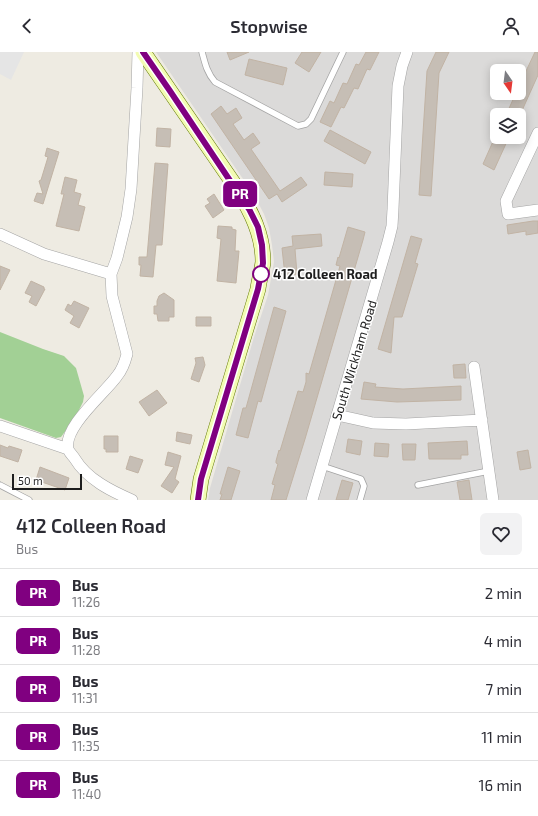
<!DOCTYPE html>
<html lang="en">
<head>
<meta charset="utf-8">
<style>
	:root { --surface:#fff; --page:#f2f2f3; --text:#2b2b33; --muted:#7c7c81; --line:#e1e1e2 }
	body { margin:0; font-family:"Exo 2",sans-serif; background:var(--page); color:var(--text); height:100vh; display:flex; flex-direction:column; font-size:15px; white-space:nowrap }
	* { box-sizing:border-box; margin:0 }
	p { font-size:13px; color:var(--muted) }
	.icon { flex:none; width:22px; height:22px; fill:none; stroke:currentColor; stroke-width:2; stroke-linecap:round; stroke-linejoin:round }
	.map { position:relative; height:448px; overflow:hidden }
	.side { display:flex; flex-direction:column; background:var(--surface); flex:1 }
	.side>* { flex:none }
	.badge { padding:0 8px; border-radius:6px; font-size:14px; line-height:26px }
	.needle { width:26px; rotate:166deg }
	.controls { position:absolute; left:490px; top:12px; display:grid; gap:8px }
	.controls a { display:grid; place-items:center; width:36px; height:36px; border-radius:6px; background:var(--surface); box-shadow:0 2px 10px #0003; font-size:20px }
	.scale { position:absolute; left:12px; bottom:10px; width:70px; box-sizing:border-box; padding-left:4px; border:2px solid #1d1d1d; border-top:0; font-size:11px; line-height:14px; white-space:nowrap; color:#1d1d1d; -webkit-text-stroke:3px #fff; paint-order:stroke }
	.map>.badge { position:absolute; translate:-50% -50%; box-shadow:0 0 0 2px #fff }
	.round { display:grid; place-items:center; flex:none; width:42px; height:42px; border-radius:6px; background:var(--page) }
	.summary { display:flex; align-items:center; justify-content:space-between; height:68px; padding:0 16px }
	h1 { font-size:19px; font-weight:600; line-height:30px }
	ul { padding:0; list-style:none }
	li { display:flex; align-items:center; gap:12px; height:48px; padding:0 16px; border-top:1px solid var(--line) }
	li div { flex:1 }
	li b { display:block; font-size:15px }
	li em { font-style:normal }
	li .badge { min-width:44px; font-weight:700; text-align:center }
	header { display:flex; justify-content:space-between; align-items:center; height:52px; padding:0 16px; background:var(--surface); font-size:18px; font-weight:600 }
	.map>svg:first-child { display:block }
	.residential { fill:#dbdad9; fill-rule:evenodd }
	.forest { fill:#a2d095 }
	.parking { fill:#e5e5e5 }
	.building { fill:#c6beb5; stroke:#c1b3a4 }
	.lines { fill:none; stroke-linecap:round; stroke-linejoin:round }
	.lane-casing { stroke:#a4a4a4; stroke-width:7 }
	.street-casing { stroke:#a4a4a4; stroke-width:12 }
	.secondary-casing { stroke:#617701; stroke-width:16 }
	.lane { stroke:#fff; stroke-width:5.5 }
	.street { stroke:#fff; stroke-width:11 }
	.secondary { stroke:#f3fcb3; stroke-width:15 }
	.line-casing { stroke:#fff; stroke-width:9 }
	.line { stroke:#800080; stroke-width:6 }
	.stop-dot { fill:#fff; stroke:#800080; stroke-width:2 }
	.labels { text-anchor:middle; stroke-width:3; stroke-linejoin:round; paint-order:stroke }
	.stop-label { font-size:13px; font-weight:bold; fill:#1d1d1d; stroke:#fff; text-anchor:start }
	.street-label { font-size:13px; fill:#1d1d1d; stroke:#fff }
</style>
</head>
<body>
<header><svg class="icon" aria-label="back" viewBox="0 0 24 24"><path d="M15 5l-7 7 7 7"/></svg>Stopwise<svg class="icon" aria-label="person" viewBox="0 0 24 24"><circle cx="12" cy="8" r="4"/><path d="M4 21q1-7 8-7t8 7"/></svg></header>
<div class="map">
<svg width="538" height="448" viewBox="0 0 538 448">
	<rect width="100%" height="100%" fill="#eeebe2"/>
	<path class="residential" d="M156 0H538V448H208L210 436 254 285 268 243 274 210 272 193 269 176 264 162 254 143ZM497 19H519V41H497ZM497 63H519V85H497Z"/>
	<path class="forest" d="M0 280 43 297 64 304 76 316 84 344 83 350 75 366 61 385 56 386 0 366Z"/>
	<path class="parking" d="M0 0H24L11 28 0 22Z"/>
	<path class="building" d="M227 0H249L230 8Z
		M302 0H321L309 20 295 11Z
		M366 0H379L370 18 367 17 358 37 354 36 344 56 341 55 331 75 320 70 330 49 334 51 343 31 347 32 356 12 359 13Z
		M436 0H449L439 21 431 144 419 143 427 19Z
		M535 0H538V23L520 63H506L516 41H519V34Z
		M249 7 287 16 283 33 245 23Z
		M221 54 227 62 236 56 242 66 233 72 244 88 253 81 260 91 251 97 280 139 301 125 307 133 282 150 277 142 269 147 211 62Z
		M157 76 171 77 170 95 156 94Z
		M330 78 371 100 365 112 324 89Z
		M495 85H509L494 118 483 112Z
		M47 96 59 100 43 152 34 149 37 141 43 142 39 129 41 128 48 105 45 104Z
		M155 111 168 112 162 193H156L153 225 140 224 141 213H139V205H147Z
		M325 120 353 122 352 135 324 133Z
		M65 125 77 128 74 140 81 142 78 153 85 155 79 179 56 174 64 142H61Z
		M214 142 224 158 213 166 205 154 210 151 207 147Z
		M533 169H538V181L526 183V179L508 182 507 173Z
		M218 174 232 175V177L236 178 235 199H239L236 231 217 229 221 187 217 186Z
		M348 175 365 180 363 188 305 387 286 448H271L275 433 272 432 278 412 276 411V409L279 398 280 399 298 339 303 340 306 330V321L309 322 313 308 340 214 336 213 338 205 339 206Z
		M321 182 322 194 295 197 297 222 285 224 282 196 293 194 292 184Z
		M411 184 422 187 415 211 418 212 402 265H394L391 301 378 297Z
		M0 214 10 218 0 238Z
		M31 229 44 235V237H45L36 254 29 250 32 244 25 241Z
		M164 241 174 248V265H169V269H158L157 262H154V254H157V249L159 244Z
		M74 249 89 256 79 276 70 271 74 264 65 258 68 252 71 254Z
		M274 255 286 259 261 350 258 349 248 386 236 383 243 356H246Z
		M196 265H211V274H196Z
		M203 305 205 313 199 330 191 327 196 311 195 306Z
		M465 312 466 326H454L453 313Z
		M364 330 376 332 375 335 403 337 461 334V348L397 350 361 347Z
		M157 338 167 351 149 364 139 350Z
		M177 380 192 383 190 392 176 389Z
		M104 384H118V400H106V397H104Z
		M348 387 362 389 360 403 346 400Z
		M467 389 468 403H461V407H429L428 391Z
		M375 391 389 392 388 405 374 404Z
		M402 392H416L415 408H403Z
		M0 393 8 396 9 394 22 398 18 410 0 404Z
		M528 398 531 416 520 418 517 400Z
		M168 400 181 404 175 427 179 430 172 441 161 434 174 415 165 413Z
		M130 404 143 408 138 421 126 417Z
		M40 415 69 426 65 438 36 428Z
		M228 415 240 419 231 448H220L222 442H220Z
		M342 428 353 431 348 448H336Z
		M469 428 472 448H460L457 430Z"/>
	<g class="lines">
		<defs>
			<path id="lane" d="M202 0C205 11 207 21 215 30L298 74 306 72 311 67 343 0
				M322 414 361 427 364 434 360 448
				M0 433 29 448
				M418 433 489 419"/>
			<path id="street" d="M538 81 506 149 508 162 538 158
				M0 182 44 202 111 222
				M474 315 493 448
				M337 363 373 371 406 372 482 368
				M0 374 68 397
				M132 448C111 439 87 427 75 407 73 404 69 400 68 397 63 375 105 341 117 324 122 318 125 310 127 302L112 244 111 222 117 206 127 165 131 137 137 36 138 0
				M312 448 388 190 392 174 393 157 398 34 402 14 407 0"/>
			<path id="secondary" d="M143 0 238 138C251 160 263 182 263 210 262 219 259 228 258 237L201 427 198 448"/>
		</defs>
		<use href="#lane" class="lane-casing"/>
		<use href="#street" class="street-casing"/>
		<use href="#secondary" class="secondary-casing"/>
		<use href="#lane" class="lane"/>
		<use href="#street" class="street"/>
		<use href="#secondary" class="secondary"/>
	</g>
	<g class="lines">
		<defs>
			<path id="line" d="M143 0 170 39 249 157 258 175 262 193 263 211 258 237 201 427 198 448"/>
		</defs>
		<use href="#line" class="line-casing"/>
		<use href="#line" class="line"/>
	</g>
	<circle class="stop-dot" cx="261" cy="222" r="8"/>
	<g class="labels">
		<g class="stop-label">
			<text x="273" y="227">412 Colleen Road</text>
		</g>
		<g class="street-label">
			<text transform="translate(354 308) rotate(-73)" y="5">South Wickham Road</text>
		</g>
	</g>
</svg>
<div class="controls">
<a><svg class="needle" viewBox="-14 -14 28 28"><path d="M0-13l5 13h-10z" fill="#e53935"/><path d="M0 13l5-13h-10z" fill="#7c7c81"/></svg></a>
<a><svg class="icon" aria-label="layers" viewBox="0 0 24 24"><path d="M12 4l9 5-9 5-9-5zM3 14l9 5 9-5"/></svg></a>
</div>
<div class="scale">50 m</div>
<b class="badge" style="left:240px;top:142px;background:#800080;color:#fff">PR</b>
</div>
<section class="side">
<div class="summary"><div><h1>412 Colleen Road</h1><p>Bus</p></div><a class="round"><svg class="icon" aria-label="heart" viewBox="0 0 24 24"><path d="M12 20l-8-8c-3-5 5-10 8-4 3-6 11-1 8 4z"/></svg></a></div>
<ul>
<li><span class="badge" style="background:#800080;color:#fff">PR</span><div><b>Bus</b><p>11:26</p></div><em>2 min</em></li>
<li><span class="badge" style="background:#800080;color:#fff">PR</span><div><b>Bus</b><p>11:28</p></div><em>4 min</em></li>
<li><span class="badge" style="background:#800080;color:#fff">PR</span><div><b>Bus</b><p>11:31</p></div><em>7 min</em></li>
<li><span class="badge" style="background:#800080;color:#fff">PR</span><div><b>Bus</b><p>11:35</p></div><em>11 min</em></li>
<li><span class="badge" style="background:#800080;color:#fff">PR</span><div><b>Bus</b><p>11:40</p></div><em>16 min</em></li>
</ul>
</section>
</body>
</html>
